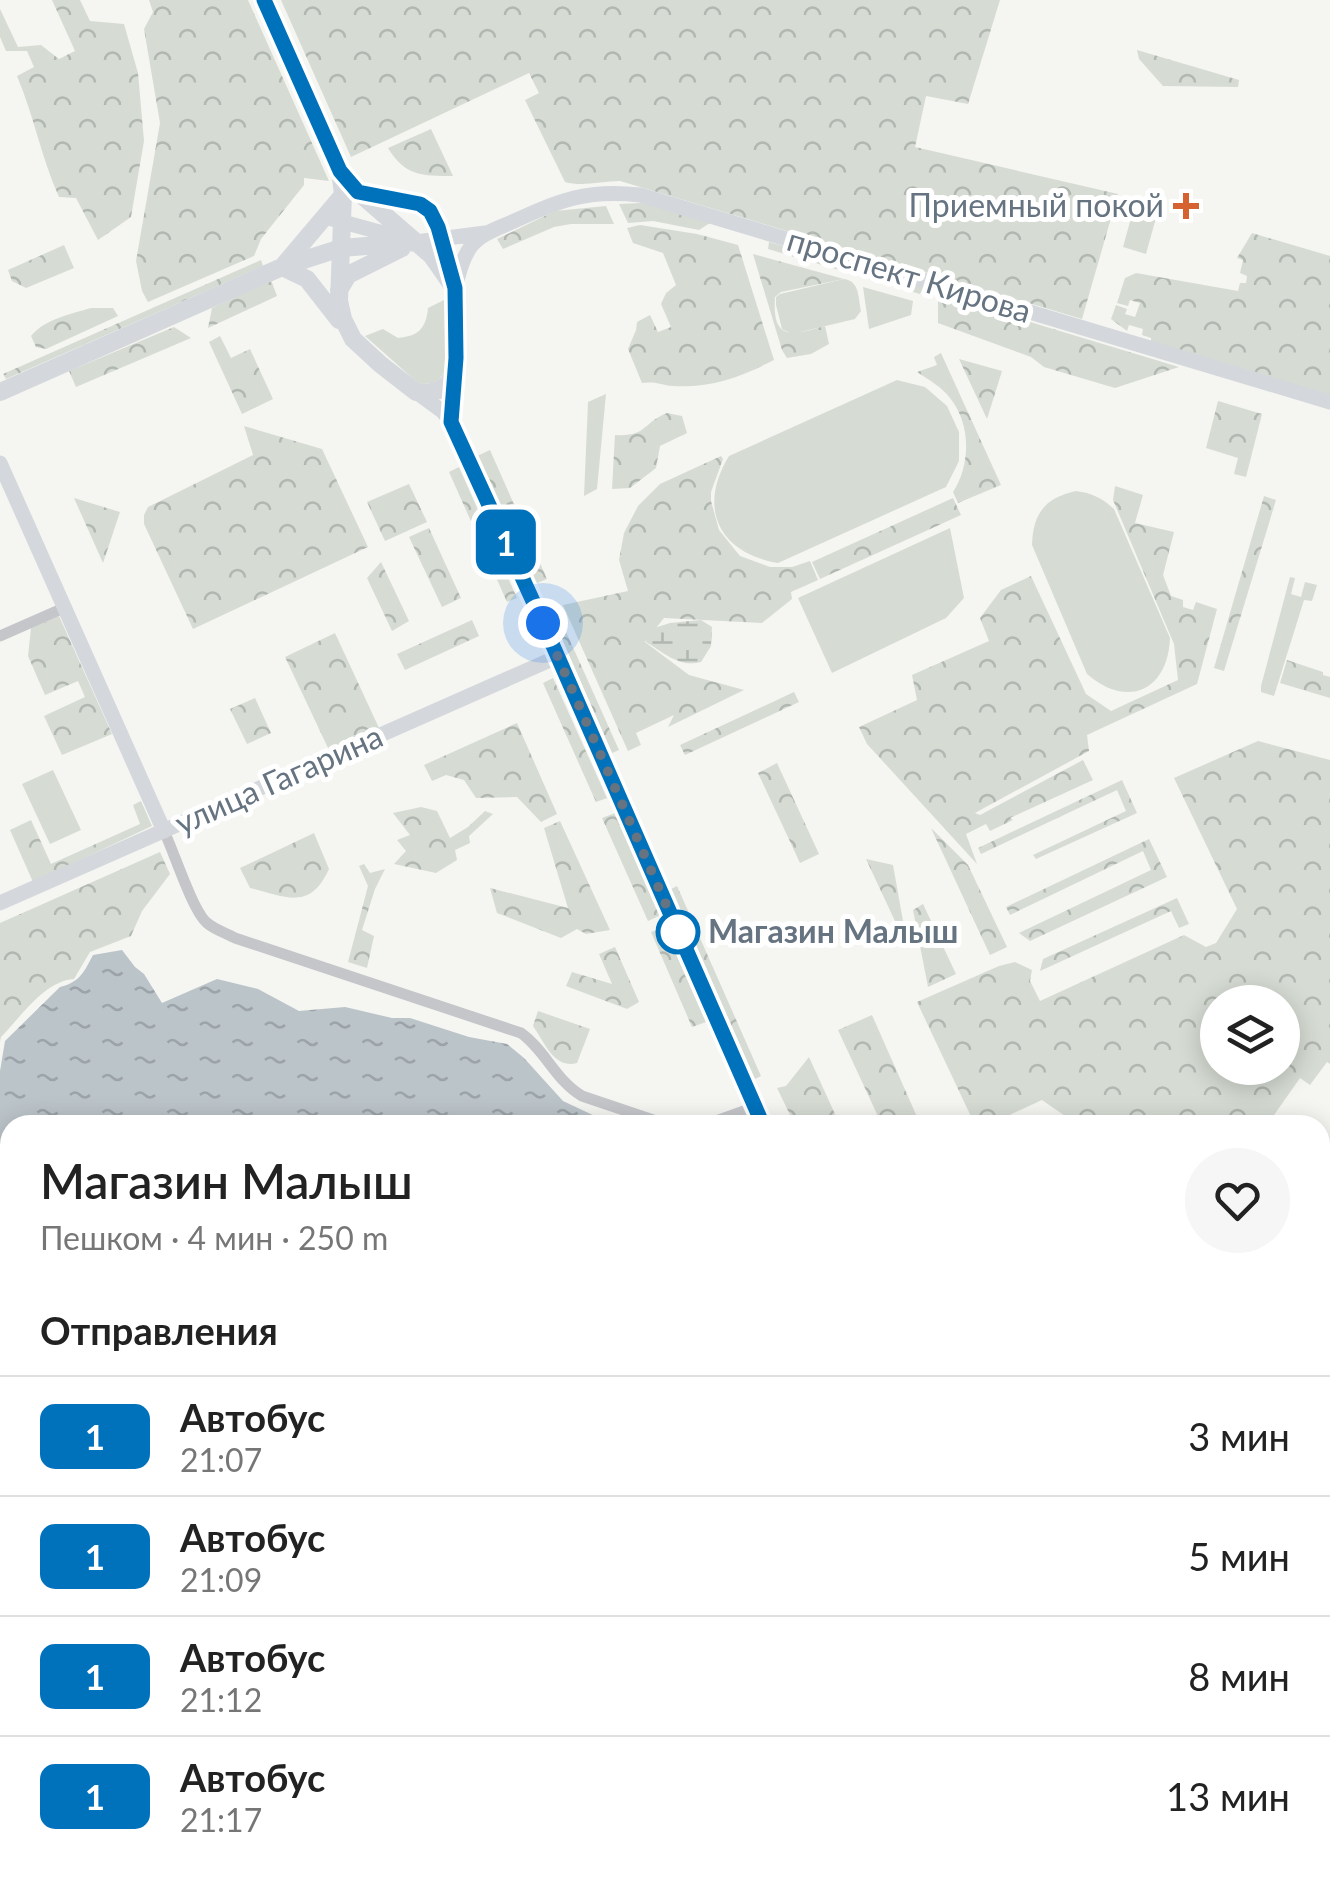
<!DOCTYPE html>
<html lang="ru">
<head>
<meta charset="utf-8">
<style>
	:root { --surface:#fff; --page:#f6f6f6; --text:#222; --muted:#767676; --line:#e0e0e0 }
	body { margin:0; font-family:Lato,sans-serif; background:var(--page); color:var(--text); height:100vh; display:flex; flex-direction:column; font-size:38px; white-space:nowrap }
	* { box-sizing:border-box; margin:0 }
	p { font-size:32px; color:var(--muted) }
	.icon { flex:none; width:55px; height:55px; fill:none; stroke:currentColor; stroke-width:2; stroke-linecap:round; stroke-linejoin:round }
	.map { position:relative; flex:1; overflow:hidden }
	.details { position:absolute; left:0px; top:1115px; width:1330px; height:762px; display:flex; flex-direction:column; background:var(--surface); border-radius:30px 30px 0 0; box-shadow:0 5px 25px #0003 }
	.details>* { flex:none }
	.badge { padding:0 20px; border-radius:15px; font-size:35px; line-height:65px }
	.fabs { position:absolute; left:1200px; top:985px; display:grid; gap:20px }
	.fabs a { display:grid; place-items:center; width:100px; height:100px; border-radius:50%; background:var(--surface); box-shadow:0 5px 25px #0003; font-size:50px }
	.you { position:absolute; width:50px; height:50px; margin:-25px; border:8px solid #fff; border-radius:50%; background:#1a73e8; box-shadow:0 0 0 15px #1a73e833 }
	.map>.badge { position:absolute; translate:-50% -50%; box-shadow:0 0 0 5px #fff }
	h2 { padding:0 40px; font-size:38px; line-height:90px }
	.round { display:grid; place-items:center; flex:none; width:105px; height:105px; border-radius:52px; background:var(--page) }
	.overview { display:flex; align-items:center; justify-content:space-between; height:170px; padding:0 40px }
	h1 { font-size:48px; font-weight:600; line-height:75px }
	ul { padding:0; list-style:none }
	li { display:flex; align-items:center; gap:30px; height:120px; padding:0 40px; border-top:2px solid var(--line) }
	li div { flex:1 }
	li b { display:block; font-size:38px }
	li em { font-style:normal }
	li .badge { min-width:110px; font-weight:700; text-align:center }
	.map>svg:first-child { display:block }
	.green { fill:#d6dcd3 }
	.forest { fill:url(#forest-crowns); fill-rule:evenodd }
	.wetland { fill:url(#wetland-marsh) }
	.water { fill:url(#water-ripples) }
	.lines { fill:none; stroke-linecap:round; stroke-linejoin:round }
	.street { stroke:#c4c6ca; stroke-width:11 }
	.secondary { stroke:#d4d8dc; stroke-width:15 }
	.primary { stroke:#d4d8dc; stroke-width:18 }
	.line-casing { stroke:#fff; stroke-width:22 }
	.line { stroke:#0072bc; stroke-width:15 }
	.walk { stroke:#667381; stroke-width:10; stroke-dasharray:0 18 }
	.poi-dot { fill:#d76231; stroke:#fff; stroke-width:4 }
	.stop-dot { fill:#fff; stroke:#0072bc; stroke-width:5 }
	.labels { text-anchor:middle; stroke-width:10; stroke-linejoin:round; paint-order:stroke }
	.poi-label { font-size:32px; fill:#667381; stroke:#fff; text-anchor:end }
	.street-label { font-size:32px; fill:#667381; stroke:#fff }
	.stop-label { font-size:32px; font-weight:bold; fill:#667381; stroke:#fff; text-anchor:start }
</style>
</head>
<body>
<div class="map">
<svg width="1330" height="1877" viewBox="0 0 1330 1877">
	<defs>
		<pattern id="forest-crowns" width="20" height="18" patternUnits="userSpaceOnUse" patternTransform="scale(2.5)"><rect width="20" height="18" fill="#d6dcd3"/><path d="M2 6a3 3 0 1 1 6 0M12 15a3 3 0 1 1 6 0" fill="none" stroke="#b1b7b1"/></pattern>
		<pattern id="wetland-marsh" width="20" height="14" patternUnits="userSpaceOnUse" patternTransform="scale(2.5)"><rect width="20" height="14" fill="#d6dcd3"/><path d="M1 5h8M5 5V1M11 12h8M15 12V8" fill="none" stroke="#b1b7b1"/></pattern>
		<pattern id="water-ripples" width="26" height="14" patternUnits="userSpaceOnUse" patternTransform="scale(2.5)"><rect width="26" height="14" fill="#bbc4c9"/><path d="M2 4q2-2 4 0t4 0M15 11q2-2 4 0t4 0" fill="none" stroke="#9ca4a9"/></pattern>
	</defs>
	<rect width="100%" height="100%" fill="#f5f5f2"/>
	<path class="green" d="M844 279C860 281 858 298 861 311L855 319 792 334 782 329 776 305V297L780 294Z
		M863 287 913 301 911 315 869 329Z
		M444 300 446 367C442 381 433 386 418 383L365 336 383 329 398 338C418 336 426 329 428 308Z
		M897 380 925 387 947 406 959 432V461L946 487 778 563C719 553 697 508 729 456Z
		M606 394 597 489 584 496 588 402Z
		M1076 491C1092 493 1102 498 1114 509L1170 638C1168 691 1127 709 1087 674L1032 545C1033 513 1045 498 1076 491Z
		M950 528 964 598 946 618 832 673 798 598Z
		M1290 577 1295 578 1291 594 1301 597 1305 582 1317 585 1312 601 1304 600 1274 696 1261 692V686Z
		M53 770 81 830 50 844 22 784Z"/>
	<path class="forest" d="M52 0H80L90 21 124 24 138 73 144 141 131 217 98 240 76 198 59 197C41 157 34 116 17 76L34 67 27 51H6L0 37V9L18 47 41 45 59 59 75 51Z
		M149 0H248L329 181 304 178V185L261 239 254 256 148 302 142 291 136 261 160 123 144 29 153 12Z
		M281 0H1000L968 104 926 96 915 147 1118 194 1082 319 620 181C601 181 583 187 565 182L525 100 539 93 529 73 351 157Z
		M1137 50 1239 80 1238 87 1163 86 1139 59Z
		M431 129 453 176C422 176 405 176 388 148Z
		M1136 200 1159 207 1146 254 1123 247Z
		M640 203 664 207 710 223 699 230 653 221 628 223 619 204Z
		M606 206 614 224H571L554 227 503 249 497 239 555 211Z
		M640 225 697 234 738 245 774 360C740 377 713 388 673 386 660 385 658 381 642 383L628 349 636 330 637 322 650 315 658 332 671 327 661 304 666 293 676 285 663 253 633 243 627 228Z
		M1252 233 1330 256V395L1151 343V338L1142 335 1143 329 1129 325 1127 331 1111 319 1116 305 1127 309 1125 314 1135 317 1140 303 1130 300 1128 306 1117 303 1125 278 1136 273 1238 291 1240 283H1246L1247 276 1240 273 1243 260 1237 258Z
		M769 242 924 286 920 294 768 249Z
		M64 245 74 268 26 288 12 281 8 270Z
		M753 254 844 279 781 292 775 297C772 342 792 335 825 326L829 344 811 354 787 358 782 350Z
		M261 260 263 266 6 379 3 374Z
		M271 280 277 296 208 328 212 308Z
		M938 294 1179 367 1115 388 1044 367 1031 357 938 323Z
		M91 308H113L118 316 46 349 36 347 31 336C45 319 71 314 91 308Z
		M174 327 191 338 76 387 69 371Z
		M220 336 231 358 250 349 273 399 242 414 209 342Z
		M941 353 1001 485 958 503 953 492C971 464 971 424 950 398 942 387 929 380 917 372L937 365 934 357Z
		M959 359 1002 371 987 419Z
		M1218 401 1262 414 1246 477 1234 474 1238 458 1206 448Z
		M667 413 682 416 687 433 660 446 656 468 630 488 612 489 615 435C647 437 642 423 667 413Z
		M244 426 322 449 368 547 193 629 144 524V515L148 507 253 455Z
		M490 450 547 579 535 584 477 456Z
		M721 456 723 459 711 492V501L719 530 740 556 770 567H792L810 561 818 580 791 592 792 599 762 623 664 618 645 642 689 675 744 690 668 727 674 715 636 733 641 745 628 751 563 605 628 591 619 560 624 533 638 506 660 484Z
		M459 467 517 598 507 602 449 472Z
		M409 484 427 522 385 541 367 502Z
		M1115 486 1143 495 1135 523 1174 532 1163 575 1171 596 1183 600V607L1193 610 1196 602 1217 609 1197 684 1087 735 1089 751 975 813 980 815 1083 760 1093 780 1010 818 1013 820 990 831 986 824 966 834 977 864 867 744 859 727 917 700 912 675 989 641 980 618 1001 590 1031 576 1086 694 1111 711 1178 680 1174 644 1113 500Z
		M1264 496 1276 500 1224 671 1214 668Z
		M74 498 120 512 103 563Z
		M953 498 961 515 820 579 812 562Z
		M429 528 461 598 442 607 409 537Z
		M381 562 409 621 392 631 367 578Z
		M554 605 619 750 612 753 548 608Z
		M59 616 112 734 62 755 44 716 85 697 78 681 45 695 28 656 31 628Z
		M472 620 479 636 405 670 397 654Z
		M335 633 379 728 329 750 285 657Z
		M1287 660 1323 672V675L1330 677V698L1280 683Z
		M553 678 607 798 596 802 543 683Z
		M794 692 799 702 685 755 680 745Z
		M255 698 271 733 247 744 230 709Z
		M517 723 557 814 541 822 517 797 476 798 464 780 446 775 432 781 424 765Z
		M1258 741 1330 760V1064L1327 1062 1310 1085 1300 1078 1267 1125H1078L1042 1100 988 1125H975L917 1002 999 966 1015 962 1032 970 1030 981 1040 1001 1184 935 1206 947 1216 943 1237 909 1174 778ZM1218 1002H1282V1068H1218Z
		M777 763 819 854 800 863 758 773Z
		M1122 780 1137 813 1036 859 1033 855 1126 811 1117 790 981 854 978 848Z
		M141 801 152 826 33 882 10 830 31 820 51 864 140 824 133 805Z
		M421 807 437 811 450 838 468 827 485 811 493 814 469 836 470 843 455 850 457 860 436 873 394 864 406 851 397 840 410 835 393 813Z
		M615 813 661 915 648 921 602 818Z
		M560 821 610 930 586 934 577 929 561 938 497 913 490 888 568 908 544 828Z
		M931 828 968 865 1007 947 990 955Z
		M314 833 329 869C310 911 286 897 250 888L240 868Z
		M1149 839 1167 877 1030 941 1019 933 1151 870 1143 851 1010 915 1006 907Z
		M160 852 170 874 142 911 131 936 90 952 74 979C44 981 21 1017 1 1037L0 1042V923Z
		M866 859 893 865 908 949Z
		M364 864 370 873 385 869 375 889 362 930 374 936 367 968 348 962 368 886 359 866Z
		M677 886 761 1076 755 1079 671 889Z
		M1177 898 1189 924 1179 928 1171 911 1040 971 1043 959Z
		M923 904 956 974 928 987 913 910Z
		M657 930 665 948 672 945 706 1022 692 1027 651 932Z
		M615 947 639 1002 627 1009 566 986 572 972 612 984 599 954Z
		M538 1011 590 1029 577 1063C554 1069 545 1043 533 1026Z
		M872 1015 918 1119 906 1125H882L838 1030Z
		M809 1057 840 1125H795L777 1088 786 1086Z
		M0 1305 10 1310V1475L0 1453Z
		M1330 1449V1679L1320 1683V1531L1322 1532 1328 1529 1320 1512V1453Z"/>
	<path class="wetland" d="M701 620 712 627 711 646 701 662C679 668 663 652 646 642L648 630 670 623Z"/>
	<path class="water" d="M122 950 135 967 144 974 162 1003 217 979 258 989 299 1011 345 1007 392 1018H410L469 1037 507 1044 524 1058 563 1101 614 1125H10V1303L0 1298V1071L5 1041 60 987C80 982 84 972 93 955Z
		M1330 1747V1877H1102L1116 1868H1320V1752Z"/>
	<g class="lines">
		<path class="street" d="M0 636 66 607
			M164 831C174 852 192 909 206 922 213 929 226 933 235 938L521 1033C545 1050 556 1081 582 1096L668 1125
			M705 1125 755 1107
			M1320 1314 1330 1324"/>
		<path class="secondary" d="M332 219 416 242 485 233
			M455 289C459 273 462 258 472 245 482 233 499 228 512 222 561 200 586 189 640 195L1330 402
			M416 392 442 411 451 421 543 623 763 1125
			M451 421 455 371
			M0 463 164 831
			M0 903 557 657
			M0 1488 10 1510
			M1320 1708 1330 1703
			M0 1809 10 1805
			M946 1877 968 1868"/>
		<path class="primary" d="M264 0 340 171 358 192 432 256 455 289V371L448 384 439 390 428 393 416 392 380 364 353 339 343 319 339 301 343 194 340 171
			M283 266 343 195
			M282 267 307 279 339 320
			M339 290 348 275 402 248
			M0 392 282 267 341 248 416 242"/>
	</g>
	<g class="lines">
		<defs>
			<path id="line" d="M264 0 340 171 358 192 420 204 430 211 438 227 455 288 456 358 451 422 543 623 763 1125"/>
		</defs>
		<use href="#line" class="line-casing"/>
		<use href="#line" class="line"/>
		<path class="walk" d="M543 623 678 932"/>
	</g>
	<path class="poi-dot" d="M1181 191h10v10h10v10h-10v10h-10v-10h-10v-10h10z"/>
	<circle class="stop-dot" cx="678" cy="932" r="20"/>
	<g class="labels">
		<g class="poi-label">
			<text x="1164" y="217">Приемный покой</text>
		</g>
		<g class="street-label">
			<text transform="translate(909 276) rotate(17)" y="11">проспект Кирова</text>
			<text transform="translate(279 780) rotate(-24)" y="11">улица Гагарина</text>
		</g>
		<g class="stop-label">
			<text x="708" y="943">Магазин Малыш</text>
		</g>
	</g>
</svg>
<div class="fabs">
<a><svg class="icon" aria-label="layers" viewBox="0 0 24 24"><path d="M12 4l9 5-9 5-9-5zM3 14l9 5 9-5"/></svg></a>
</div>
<div class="you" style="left:543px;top:623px"></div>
<b class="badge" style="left:506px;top:542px;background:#0072bc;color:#fff">1</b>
<section class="details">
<div class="overview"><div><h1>Магазин Малыш</h1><p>Пешком · 4 мин · 250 m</p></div><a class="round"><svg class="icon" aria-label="heart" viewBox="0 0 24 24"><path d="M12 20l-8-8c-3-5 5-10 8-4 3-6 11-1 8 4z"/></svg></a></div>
<h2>Отправления</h2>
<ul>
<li><span class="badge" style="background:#0072bc;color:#fff">1</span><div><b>Автобус</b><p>21:07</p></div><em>3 мин</em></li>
<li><span class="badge" style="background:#0072bc;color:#fff">1</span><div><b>Автобус</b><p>21:09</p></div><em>5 мин</em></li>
<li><span class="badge" style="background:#0072bc;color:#fff">1</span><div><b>Автобус</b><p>21:12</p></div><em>8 мин</em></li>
<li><span class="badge" style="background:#0072bc;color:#fff">1</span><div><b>Автобус</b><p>21:17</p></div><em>13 мин</em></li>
</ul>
</section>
</div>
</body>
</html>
